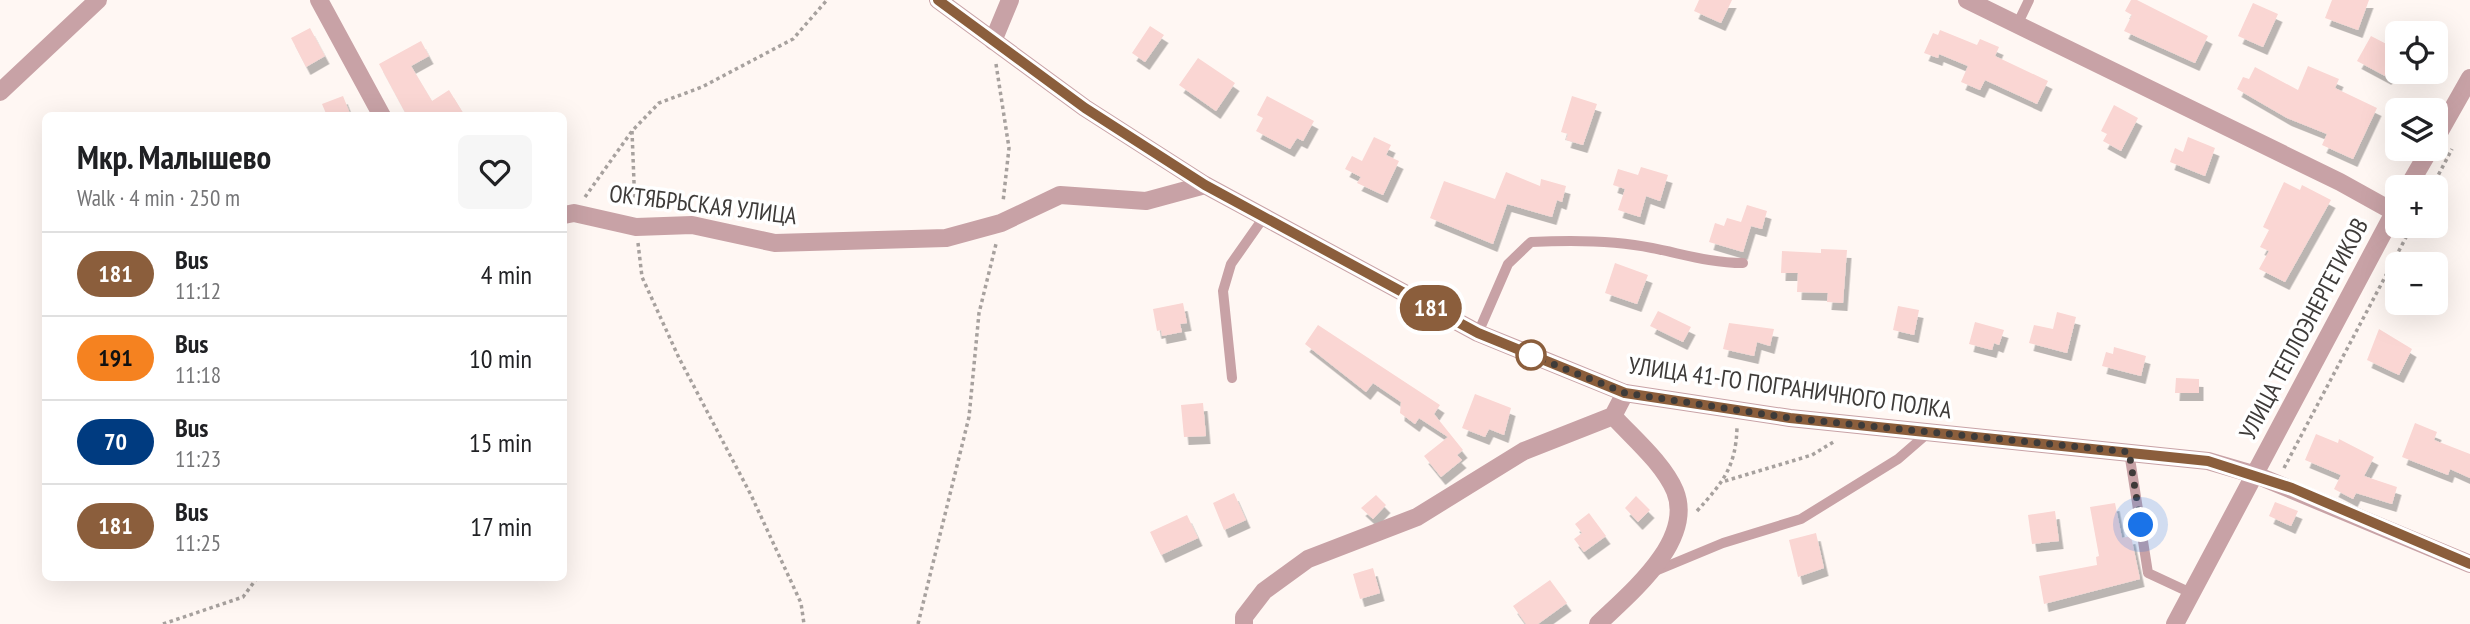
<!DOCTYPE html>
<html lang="en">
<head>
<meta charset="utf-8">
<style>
	:root { --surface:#fff; --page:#f6f6f6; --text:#202124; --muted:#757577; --line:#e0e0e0 }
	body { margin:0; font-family:"PT Sans Narrow",sans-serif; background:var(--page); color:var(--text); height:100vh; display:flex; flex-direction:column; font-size:26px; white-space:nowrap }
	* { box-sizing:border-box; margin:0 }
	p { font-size:23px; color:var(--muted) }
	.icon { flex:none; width:38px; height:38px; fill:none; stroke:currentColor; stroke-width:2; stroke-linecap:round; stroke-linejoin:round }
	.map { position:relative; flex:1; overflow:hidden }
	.drawer { position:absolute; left:42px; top:112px; width:525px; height:469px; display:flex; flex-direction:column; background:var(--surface); border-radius:10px; box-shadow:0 7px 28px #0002 }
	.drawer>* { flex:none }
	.badge { padding:0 14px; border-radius:23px; font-size:24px; line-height:46px }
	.tools { position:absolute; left:2385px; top:21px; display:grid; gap:14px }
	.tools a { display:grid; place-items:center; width:63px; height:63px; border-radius:10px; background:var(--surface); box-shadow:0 7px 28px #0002; font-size:35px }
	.you { position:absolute; width:35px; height:35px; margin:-18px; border:5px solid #fff; border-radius:50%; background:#1a73e8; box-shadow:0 0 0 10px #1a73e833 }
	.map>.badge { position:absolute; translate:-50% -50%; box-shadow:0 0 0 4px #fff }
	.round { display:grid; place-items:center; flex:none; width:74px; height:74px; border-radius:10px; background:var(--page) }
	.summary { display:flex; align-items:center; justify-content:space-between; height:119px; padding:0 35px }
	h1 { font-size:33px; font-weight:800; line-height:52px }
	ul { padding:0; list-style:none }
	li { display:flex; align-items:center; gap:21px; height:84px; padding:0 35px; border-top:2px solid var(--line) }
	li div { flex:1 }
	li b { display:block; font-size:26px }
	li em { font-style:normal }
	li .badge { min-width:77px; font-weight:700; text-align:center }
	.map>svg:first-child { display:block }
	.building { fill:#fad6d3; filter:url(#shadow) }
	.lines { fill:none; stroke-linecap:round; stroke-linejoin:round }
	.path { stroke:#a7a19e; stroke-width:3.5; stroke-dasharray:3.5 3.5; stroke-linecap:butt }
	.service { stroke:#c8a2a6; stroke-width:10 }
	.minor { stroke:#c8a2a6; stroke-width:18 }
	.tertiary { stroke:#c8a2a6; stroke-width:18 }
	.line-casing { stroke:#fff; stroke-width:16 }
	.line { stroke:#8b5e3c; stroke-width:10 }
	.walk { stroke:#3e3b39; stroke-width:7; stroke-dasharray:0 12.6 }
	.stop-dot { fill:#fff; stroke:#8b5e3c; stroke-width:3.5 }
	.labels { text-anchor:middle; stroke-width:7; stroke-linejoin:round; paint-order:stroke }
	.street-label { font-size:24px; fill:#3e3b39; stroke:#fff }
</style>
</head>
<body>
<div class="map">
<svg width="2470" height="624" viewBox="0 0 2470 624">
	<defs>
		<filter id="shadow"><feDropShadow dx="4.5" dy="8" stdDeviation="0" flood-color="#0004"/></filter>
	</defs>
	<rect width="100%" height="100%" fill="#fff7f3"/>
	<path class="building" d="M1699 0H1732L1721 23 1694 11Z
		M2131 0H2137L2208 36 2195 63 2124 31 2132 15 2125 11Z
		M2332 0H2369L2358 30 2325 18Z
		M2253 3 2278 14 2263 47 2238 36Z
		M1150 26 1164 35 1145 62 1132 53Z
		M310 28 325 56 306 67 291 38Z
		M1940 30 1977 45 1980 39 1999 47 1995 56 2048 81 2037 104 1985 80 1980 90 1961 82 1968 66 1939 54 1938 58 1924 53 1933 33 1938 35Z
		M2371 36 2398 50V57L2387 77 2357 61Z
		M421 41 429 56 411 66 432 101 449 90 465 116H407L379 64Z
		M1198 58 1235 83 1216 111 1179 85Z
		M2308 66 2339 79 2335 88 2377 108 2353 159 2322 145 2327 134 2287 118 2237 89 2243 77 2249 79 2255 67 2298 90Z
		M343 96 351 116H327L322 104Z
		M1267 96 1314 121 1303 141 1297 138 1290 149 1256 131 1263 118 1257 115Z
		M1572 96 1597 104 1583 145 1566 140 1568 134 1561 132Z
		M2114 105 2138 118 2121 151 2103 141 2107 134 2101 131Z
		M1374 137 1391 145 1386 155 1399 161 1383 195 1357 183 1361 177 1345 169 1352 156 1362 161Z
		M2188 137 2215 148 2205 176 2170 162 2175 148 2183 152Z
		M1641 167 1668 175 1660 201 1646 196 1640 217 1618 210 1625 189 1613 185 1618 169 1638 175Z
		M1506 172 1540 186 1541 179 1566 186 1562 202 1557 200 1552 217 1507 204 1493 244 1430 218 1444 181 1495 199Z
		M2284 182 2300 190 2302 185 2331 200 2285 282 2259 269 2269 251 2260 247 2269 230 2263 227Z
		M1747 205 1767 211 1762 229 1751 226 1743 252 1709 242 1715 223 1724 226 1727 218 1741 222Z
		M1821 249 1847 250 1843 303 1827 302 1828 293 1797 292 1798 273H1781L1782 251 1821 253Z
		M1615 263 1648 275 1637 304 1605 293Z
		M1183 303 1187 323 1180 324 1182 332 1162 336 1161 330 1157 331 1153 309Z
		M1898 306 1919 310 1914 335 1893 330Z
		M1658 311 1691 327 1683 342 1650 326Z
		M2057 312 2076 317 2067 353 2029 343 2034 325 2053 329Z
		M1975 322 2004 330 1999 345 1994 343 1992 350 1969 344Z
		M1729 323 1774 329 1770 346 1757 342 1754 356 1723 349Z
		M1318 325 1440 405 1434 414 1463 450 1457 455 1462 460 1441 477 1424 456 1448 437 1419 418 1415 424 1400 413 1401 402 1373 383 1366 392 1305 344Z
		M2379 329 2412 349 2399 375 2367 360Z
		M2114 347 2146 356 2141 376 2102 366 2106 352 2113 354Z
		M2176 378 2199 379V393H2175Z
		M1475 394 1511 408 1504 435 1489 429 1485 437 1462 428Z
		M1203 403 1206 436 1184 437 1181 405Z
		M2415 423 2437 432 2434 440 2470 454V478L2450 469 2448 475 2402 457Z
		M2316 434 2338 443 2339 439 2374 457 2364 476 2397 487 2392 504 2356 493 2353 499 2334 489 2341 475 2305 460Z
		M1234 493 1246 520 1224 530 1213 503Z
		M1376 495 1386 505 1373 519 1361 508Z
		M1636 496 1650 510 1638 522 1625 508Z
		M2275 502 2298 511 2291 526 2269 516Z
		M2115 503 2122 538 2131 536 2140 579 2044 604 2039 576 2097 565 2096 557 2099 556 2090 507Z
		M2055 511 2059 541 2032 544 2028 515Z
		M1589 513 1606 536 1584 552 1574 539 1582 533 1575 524Z
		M1187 515 1198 538 1161 555 1150 532Z
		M1816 533 1824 568 1798 577 1789 540Z
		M1373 568 1380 593 1360 599 1353 574Z
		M1550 580 1567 603 1538 624H1526L1513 606Z"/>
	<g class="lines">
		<path class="path" d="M996 64 1009 148 1003 202
			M632 131 635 208
			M2432 187 2452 149
			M585 197 632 131 659 103 702 87 793 39 827 0
			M638 243 642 277 679 358 751 495 801 603 804 624
			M2284 468 2412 226
			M1725 481 1812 455 1835 441
			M1697 511C1723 482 1736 467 1737 427
			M163 624 243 597 257 578
			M918 624 969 417 979 313 996 244"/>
		<path class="service" d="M2017 25 2029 0
			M1478 333 1508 264 1531 242C1569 240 1614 240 1652 248 1683 254 1711 263 1743 263
			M1232 378 1223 291 1231 264 1264 217
			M2129 452 2148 573 2191 593
			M1653 572 1723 543 1801 519 1898 459 1928 433"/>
		<path class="minor" d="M319 0 382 116
			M1967 0 2340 182 2394 212
			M993 41 1010 0
			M0 92 98 0
			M564 215 574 213 636 227 692 225 775 243 946 238 1001 223 1060 195 1146 201 1205 185
			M2256 475 2470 564
			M1244 624V617L1264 591 1308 559 1417 517 1524 451 1613 416
			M1598 624C1629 594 1695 541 1675 491 1663 463 1633 438 1613 416L1625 393"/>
		<path class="tertiary" d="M938 0 1085 108 1205 185 1478 333 1625 393 1790 418 2208 461 2256 475
			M2436 138 2470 78
			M2408 187 2430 149
			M2175 624 2398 205"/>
	</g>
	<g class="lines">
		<defs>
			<path id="line" d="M938 0 1085 108 1205 185 1478 333 1625 393 1790 418 2208 461 2292 488 2470 564"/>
		</defs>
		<use href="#line" class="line-casing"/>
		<use href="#line" class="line"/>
		<path class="walk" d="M1531 355 1625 393 1790 418 2129 452 2141 525"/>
	</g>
	<circle class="stop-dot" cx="1531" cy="355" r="14"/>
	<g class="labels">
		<g class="street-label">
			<text transform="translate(703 205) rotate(7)" y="8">ОКТЯБРЬСКАЯ УЛИЦА</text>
			<text transform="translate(2304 329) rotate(-62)" y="8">УЛИЦА ТЕПЛОЭНЕРГЕТИКОВ</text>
			<text transform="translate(1790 388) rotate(8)" y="8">УЛИЦА 41-ГО ПОГРАНИЧНОГО ПОЛКА</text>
		</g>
	</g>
</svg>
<div class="tools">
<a><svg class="icon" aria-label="locate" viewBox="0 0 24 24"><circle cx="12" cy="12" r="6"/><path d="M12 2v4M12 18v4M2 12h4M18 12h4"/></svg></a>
<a><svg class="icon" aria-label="layers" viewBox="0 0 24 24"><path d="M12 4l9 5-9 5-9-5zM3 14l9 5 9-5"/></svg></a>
<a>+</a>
<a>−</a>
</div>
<div class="you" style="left:2141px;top:525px"></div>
<b class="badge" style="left:1431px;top:308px;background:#8b5e3c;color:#fff">181</b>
<section class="drawer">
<div class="summary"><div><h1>Мкр. Малышево</h1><p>Walk · 4 min · 250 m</p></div><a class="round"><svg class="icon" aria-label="heart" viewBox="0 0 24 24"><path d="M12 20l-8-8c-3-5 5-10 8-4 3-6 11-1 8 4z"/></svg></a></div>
<ul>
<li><span class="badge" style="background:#8b5e3c;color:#fff">181</span><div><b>Bus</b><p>11:12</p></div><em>4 min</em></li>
<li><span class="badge" style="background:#f58220;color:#111">191</span><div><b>Bus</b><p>11:18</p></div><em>10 min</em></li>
<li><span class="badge" style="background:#003b80;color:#fff">70</span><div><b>Bus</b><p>11:23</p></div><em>15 min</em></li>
<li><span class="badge" style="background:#8b5e3c;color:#fff">181</span><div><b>Bus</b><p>11:25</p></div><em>17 min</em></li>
</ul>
</section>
</div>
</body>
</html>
